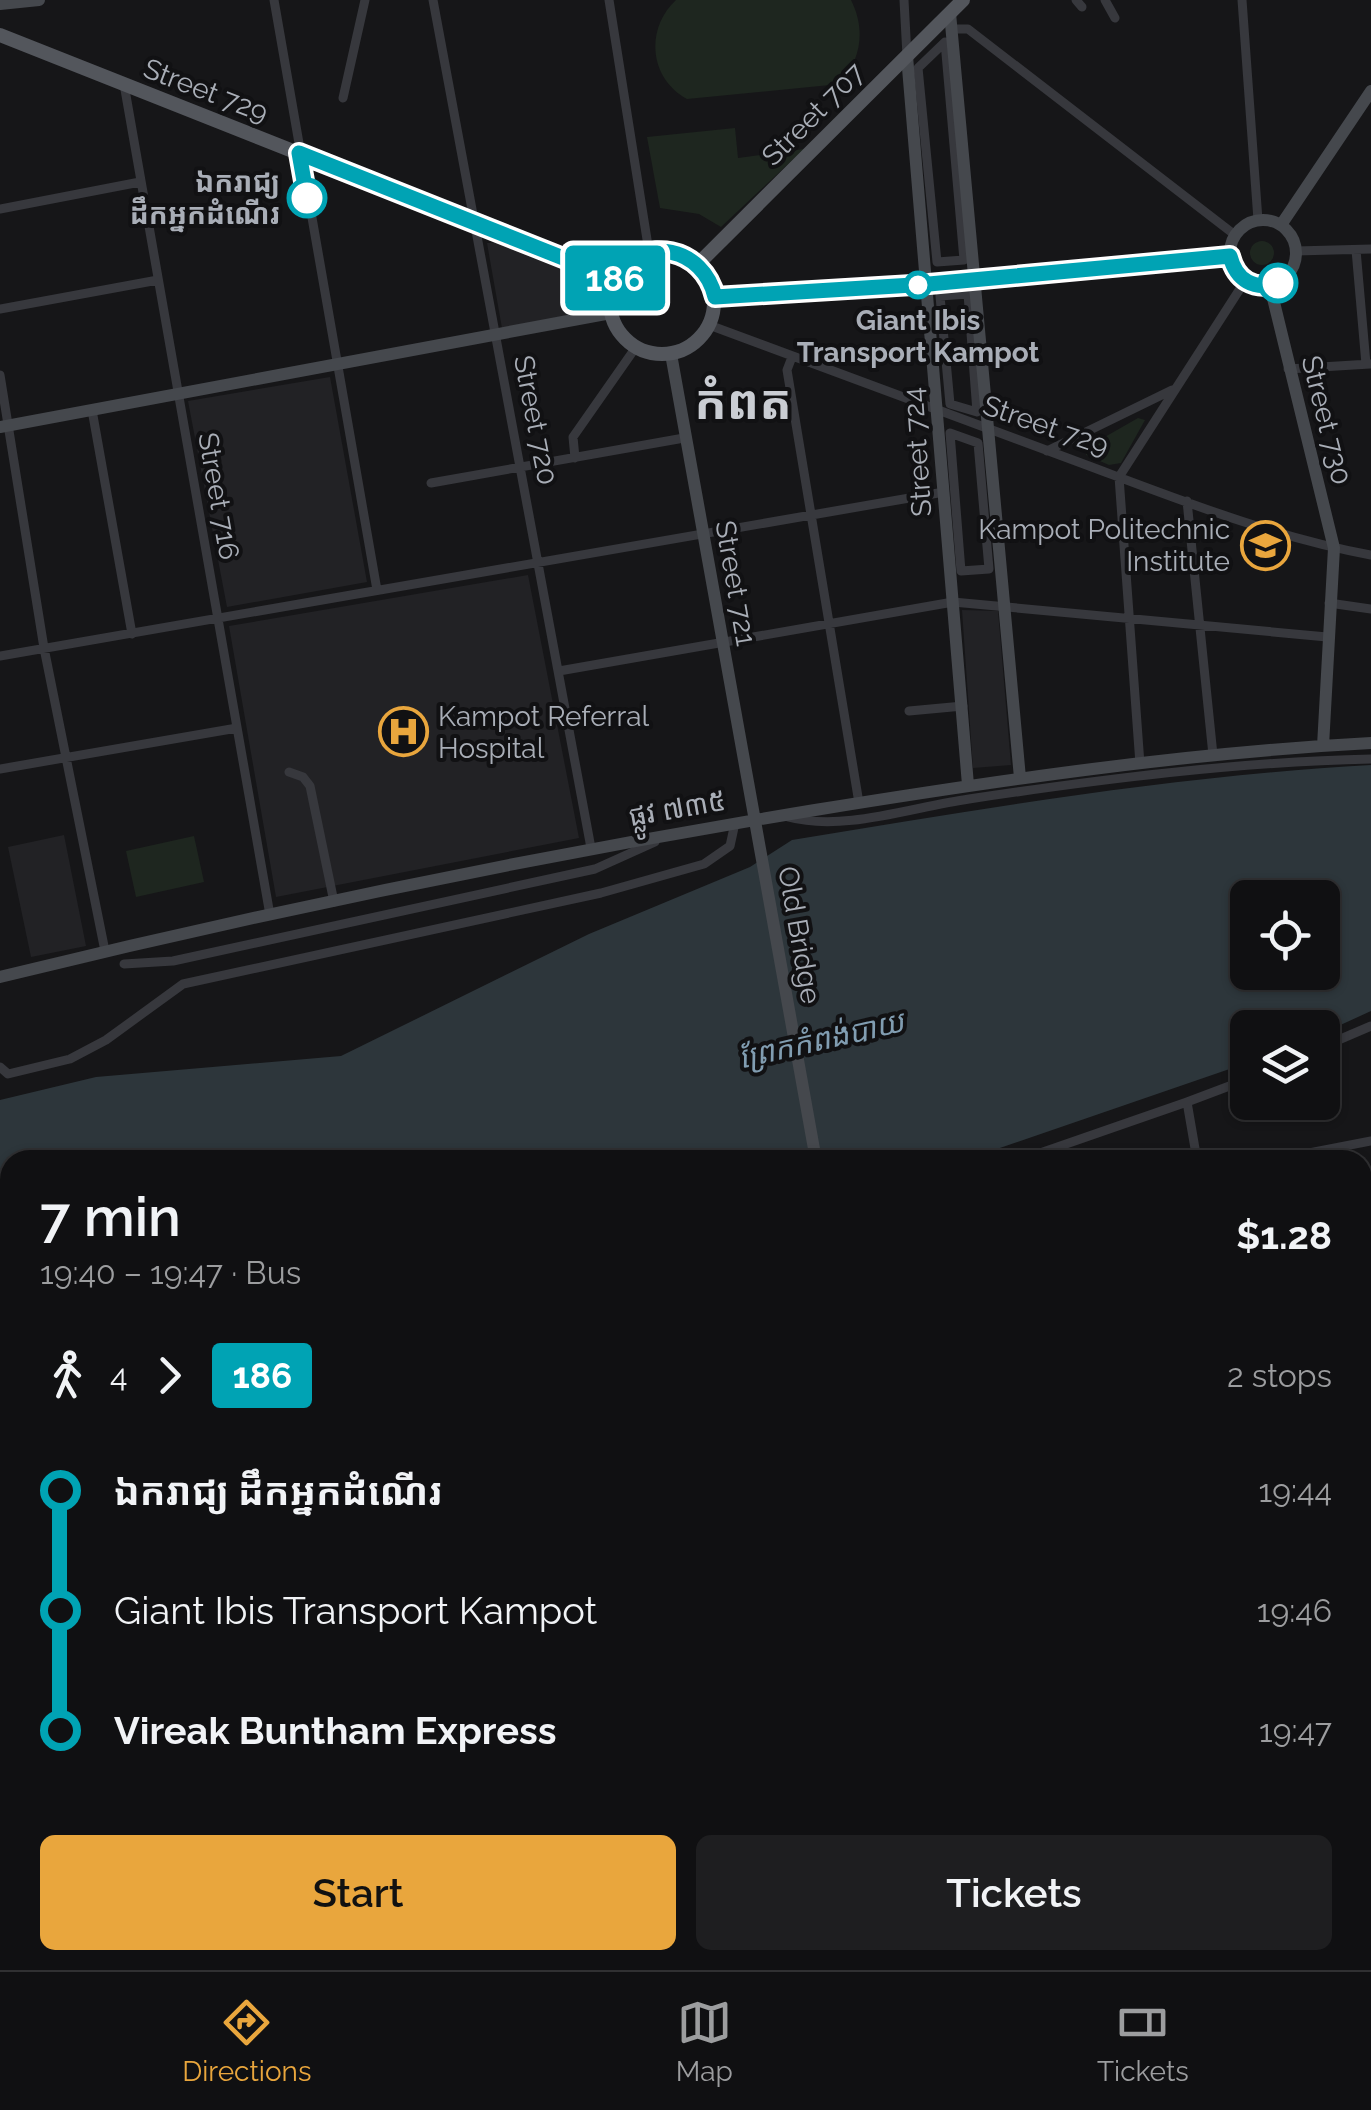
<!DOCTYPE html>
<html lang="en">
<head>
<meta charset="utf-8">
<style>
	:root { --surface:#101012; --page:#1e1e20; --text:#f1f3f6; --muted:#9c9d9f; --line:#303032; --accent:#e9a63d }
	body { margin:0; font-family:Raleway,"Noto Sans Khmer",sans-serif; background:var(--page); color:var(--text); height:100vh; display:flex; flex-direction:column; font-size:38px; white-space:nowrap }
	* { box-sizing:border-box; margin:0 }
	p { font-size:32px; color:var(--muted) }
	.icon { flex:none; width:55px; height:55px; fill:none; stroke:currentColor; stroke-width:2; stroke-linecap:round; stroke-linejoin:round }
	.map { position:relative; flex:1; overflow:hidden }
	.details { position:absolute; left:0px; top:1150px; width:1372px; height:820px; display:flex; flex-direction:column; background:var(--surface); border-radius:30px 30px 0 0; box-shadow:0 2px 8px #0004,0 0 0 2px var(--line) }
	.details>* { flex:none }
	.badge { padding:0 20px; border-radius:8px; font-size:35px; line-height:65px }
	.tools { position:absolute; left:1230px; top:880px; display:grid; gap:20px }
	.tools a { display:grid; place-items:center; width:110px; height:110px; border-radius:15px; background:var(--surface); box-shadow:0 2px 8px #0004,0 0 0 2px var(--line); font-size:50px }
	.map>.badge { position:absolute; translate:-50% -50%; box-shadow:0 0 0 5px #fff }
	.legs { display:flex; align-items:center; gap:15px; height:110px; padding:0 40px; font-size:32px }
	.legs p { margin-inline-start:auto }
	.overview { display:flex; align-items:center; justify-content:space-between; height:170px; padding:0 40px }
	h1 { font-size:55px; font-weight:600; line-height:75px }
	.button { display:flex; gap:20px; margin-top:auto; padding:20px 40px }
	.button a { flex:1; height:115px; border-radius:15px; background:var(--accent); color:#111; font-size:40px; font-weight:600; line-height:115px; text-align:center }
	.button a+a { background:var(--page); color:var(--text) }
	ul { padding:0 40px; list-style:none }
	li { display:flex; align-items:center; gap:35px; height:120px; font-size:38px }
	li i { display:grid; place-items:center; width:15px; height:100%; margin:0 12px; background:currentColor }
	li i::after { content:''; width:25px; height:25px; margin:-12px; border:8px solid; border-radius:50%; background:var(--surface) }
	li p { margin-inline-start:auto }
	li:first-child i { background:linear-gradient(#0000 50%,currentColor 0) }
	li:last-child i { background:linear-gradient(currentColor 50%,#0000 0) }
	.menu { display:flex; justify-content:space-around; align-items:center; height:140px; border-top:2px solid var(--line); background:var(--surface); font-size:28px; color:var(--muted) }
	.menu a { display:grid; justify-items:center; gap:5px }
	.menu .selected { color:var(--accent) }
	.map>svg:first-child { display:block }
	.built { fill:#222225 }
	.green { fill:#1e261f }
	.water { fill:#2d363b; fill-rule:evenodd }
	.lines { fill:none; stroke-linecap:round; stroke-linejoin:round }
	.street { stroke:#37383d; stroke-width:9 }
	.secondary { stroke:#45484d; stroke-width:12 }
	.primary { stroke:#53565c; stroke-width:14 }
	.highway { stroke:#64676d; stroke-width:18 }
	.line-1-casing { stroke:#fff; stroke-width:22 }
	.line-1 { stroke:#00a3b4; stroke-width:15 }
	.stop-1-dot { fill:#fff; stroke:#00a3b4; stroke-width:5 }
	.labels { text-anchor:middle; stroke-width:8; stroke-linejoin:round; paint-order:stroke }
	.street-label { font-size:28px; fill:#a9aeb7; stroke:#111113 }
	.stop-label { font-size:28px; font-weight:bold; fill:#a9aeb7; stroke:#111113; text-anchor:end }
	.poi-label { font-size:28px; fill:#a9aeb7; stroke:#111113; text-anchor:end }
	.water-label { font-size:30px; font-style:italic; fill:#819db1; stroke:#111113 }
	.town-label { font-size:48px; font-weight:bold; fill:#cacdd3; stroke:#111113 }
</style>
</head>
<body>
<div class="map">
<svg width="1371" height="1970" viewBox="0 0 1371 1970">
	<rect width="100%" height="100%" fill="#161618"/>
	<path class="built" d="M504 242 592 279 597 310 502 328 487 243Z
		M330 377 367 582 227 607 188 401Z
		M528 575 579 838 276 897 229 626Z
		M962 610 998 611 1011 765 973 768Z
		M64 835 86 946 31 957 8 847Z
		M10 1631V1759L0 1762V1636Z"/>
	<path class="green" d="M676 0H851C866 30 861 59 840 84L687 99C649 78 645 29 676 0Z
		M735 128 738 158 804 149 721 227 699 214 660 208 647 137Z
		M1250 253a12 12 0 1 1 24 0a12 12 0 1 1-24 0Z
		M1138 418 1145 420 1121 463 1109 465 1086 455 1089 446Z
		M194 836 204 882 136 897 126 851Z
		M8 1497 10 1548 0 1551V1500Z"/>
	<path class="water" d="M1371 765V1011L1323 1033 1322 1028H1248L1247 1063 965 1160H10V1468L0 1471V1100L96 1077 341 1056 589 934 750 867 792 840C984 808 1176 776 1371 765ZM1248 898H1322V972H1248Z"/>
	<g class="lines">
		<path class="street" d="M274 0 377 590
			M433 0 591 848
			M609 0 649 252
			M904 0 907 56
			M1076 0 1082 7
			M1105 0 1115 18
			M1242 0 1258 220
			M953 29H968L1235 235
			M945 42 964 260 937 262 918 68Z
			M124 84 270 915
			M343 98 365 0
			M0 209 140 182
			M1356 250 1366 364
			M1296 251 1371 249
			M968 294 977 412 950 404 940 296Z
			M715 297 929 284 1230 256
			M0 309 158 280
			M709 325C833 372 957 418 1081 463 1175 498 1272 537 1371 555
			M792 357 787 370 859 803
			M1288 369 1370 364
			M0 375 44 648 105 951
			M92 410 132 634
			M950 433 978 443 989 569 961 571Z
			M1047 451 1172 390
			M575 458 573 437 636 347
			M431 483 684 438
			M1187 501 1213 755
			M1329 603 1371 609
			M0 656 944 492
			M559 671 953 602 1327 637
			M909 711 963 706
			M1140 764 1119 477 1245 281
			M0 769 237 728
			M289 772 303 777 310 786 334 902
			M788 817C844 832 912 807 969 799 1102 779 1237 762 1371 759
			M124 964 173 961 595 869 655 842
			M1322 1047 1371 1026
			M0 1067 8 1074 70 1059 106 1040 183 984 601 893 704 864 730 846 735 823
			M1020 1160 1187 1102
			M1197 1160 1187 1102 1248 1079
			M1273 1160 1371 1141
			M1362 1354 1371 1352
			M1362 1530 1371 1528
			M1165 1960 1178 1970
			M206 1970 207 1960
			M354 1970 355 1960
			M430 1970 465 1965
			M539 1970 540 1960
			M864 1970 872 1960
			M1120 1970 1131 1960
			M1289 1970 1292 1960"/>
		<path class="secondary" d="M0 4 39 0
			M950 13 1020 778
			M907 56 968 785
			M1230 253a33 33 0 1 1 66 0a33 33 0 1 1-66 0Z
			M1281 225 1371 91
			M1270 286 1334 548 1323 746
			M671 354 816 1160
			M0 427 611 313
			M0 977C269 911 542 855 815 810 1000 780 1185 753 1371 743
			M0 1606 10 1602
			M0 1792 10 1787
			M1002 1960 1010 1970"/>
		<path class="primary" d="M0 35 616 279
			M610 302a52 52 0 1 1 104 0a52 52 0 1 1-104 0Z
			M698 264 963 0"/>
		<path class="highway" d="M0 1312 10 1369
			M980 1960 996 1970"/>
	</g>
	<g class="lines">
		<defs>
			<path id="line-1" d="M307 198 299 153 616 279C643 233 704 248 715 297L929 284 1230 256C1236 280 1254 291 1278 283"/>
		</defs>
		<use href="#line-1" class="line-1-casing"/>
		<use href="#line-1" class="line-1"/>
	</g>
	<defs>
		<symbol id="university-ring" viewBox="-11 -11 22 22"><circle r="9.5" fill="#111113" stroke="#e9a63d" stroke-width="1.5"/><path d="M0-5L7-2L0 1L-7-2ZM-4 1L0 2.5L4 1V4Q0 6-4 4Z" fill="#e9a63d"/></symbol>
		<symbol id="hospital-ring" viewBox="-11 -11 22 22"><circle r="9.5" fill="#111113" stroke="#e9a63d" stroke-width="1.5"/><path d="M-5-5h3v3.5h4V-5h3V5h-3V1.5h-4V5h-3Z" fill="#e9a63d"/></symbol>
	</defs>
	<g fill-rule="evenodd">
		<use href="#university-ring" x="1238" y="518" width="55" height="55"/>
		<use href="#hospital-ring" x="376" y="704" width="55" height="55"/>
	</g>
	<g class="stop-1-dot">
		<circle cx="307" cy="198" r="18"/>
		<circle cx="1278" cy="283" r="18"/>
		<circle cx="918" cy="285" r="12"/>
	</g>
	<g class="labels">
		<g class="street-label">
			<text transform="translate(206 90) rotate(21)" y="10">Street 729</text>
			<text transform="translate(813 114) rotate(-45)" y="10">Street 707</text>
			<text transform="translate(536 420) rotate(79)" y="10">Street 720</text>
			<text transform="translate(1327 420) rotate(76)" y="10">Street 730</text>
			<text transform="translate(1046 425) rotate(19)" y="10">Street 729</text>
			<text transform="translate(917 452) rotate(-94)" y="10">Street 724</text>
			<text transform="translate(219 496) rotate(80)" y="10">Street 716</text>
			<text transform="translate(736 583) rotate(80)" y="10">Street 721</text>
			<text transform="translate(677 808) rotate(-10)" y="10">ផ្លូវ ៧៣៥</text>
			<text transform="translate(800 935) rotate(80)" y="10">Old Bridge</text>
		</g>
		<g class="stop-label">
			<text x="280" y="192">ឯករាជ្យ<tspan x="280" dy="32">ដឹកអ្នកដំណើរ</tspan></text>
			<text x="918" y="330" text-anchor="middle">Giant Ibis<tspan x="918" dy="32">Transport Kampot</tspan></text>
		</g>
		<g class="poi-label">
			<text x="1230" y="539">Kampot Politechnic<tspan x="1230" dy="32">Institute</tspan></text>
			<text x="438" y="726" text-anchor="start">Kampot Referral<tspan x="438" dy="32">Hospital</tspan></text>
		</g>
		<g class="water-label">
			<text transform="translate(821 1040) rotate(-13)" y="10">ព្រែកកំពង់បាយ</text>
		</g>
		<g class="town-label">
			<text x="743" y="419">កំពត</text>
		</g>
	</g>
</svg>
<div class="tools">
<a><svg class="icon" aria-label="locate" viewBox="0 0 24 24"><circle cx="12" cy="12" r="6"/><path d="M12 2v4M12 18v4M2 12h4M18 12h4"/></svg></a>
<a><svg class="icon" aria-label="layers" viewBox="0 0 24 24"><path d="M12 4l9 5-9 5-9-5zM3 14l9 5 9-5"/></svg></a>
</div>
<b class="badge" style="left:615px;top:278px;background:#00a3b4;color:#fff">186</b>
<section class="details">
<div class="overview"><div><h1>7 min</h1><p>19:40 – 19:47 · Bus</p></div><b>$1.28</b></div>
<div class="legs"><svg class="icon" aria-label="walk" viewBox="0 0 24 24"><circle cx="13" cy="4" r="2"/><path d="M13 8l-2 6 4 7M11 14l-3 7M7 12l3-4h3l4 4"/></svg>4<svg class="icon" aria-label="forward" viewBox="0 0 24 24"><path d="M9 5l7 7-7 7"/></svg><b class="badge" style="background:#00a3b4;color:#fff">186</b><p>2 stops</p></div>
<ul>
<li><i style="color:#00a3b4"></i><b>ឯករាជ្យ ដឹកអ្នកដំណើរ</b><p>19:44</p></li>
<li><i style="color:#00a3b4"></i><span>Giant Ibis Transport Kampot</span><p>19:46</p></li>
<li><i style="color:#00a3b4"></i><b>Vireak Buntham Express</b><p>19:47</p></li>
</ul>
<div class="button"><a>Start</a><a>Tickets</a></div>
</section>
</div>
<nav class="menu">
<a class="selected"><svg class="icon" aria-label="directions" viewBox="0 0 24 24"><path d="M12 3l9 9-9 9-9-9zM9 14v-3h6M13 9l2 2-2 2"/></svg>Directions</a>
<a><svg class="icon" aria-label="map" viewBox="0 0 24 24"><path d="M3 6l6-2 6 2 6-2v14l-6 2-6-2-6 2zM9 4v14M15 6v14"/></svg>Map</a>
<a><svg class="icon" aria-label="tickets" viewBox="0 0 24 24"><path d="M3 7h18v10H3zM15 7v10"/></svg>Tickets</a>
</nav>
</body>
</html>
